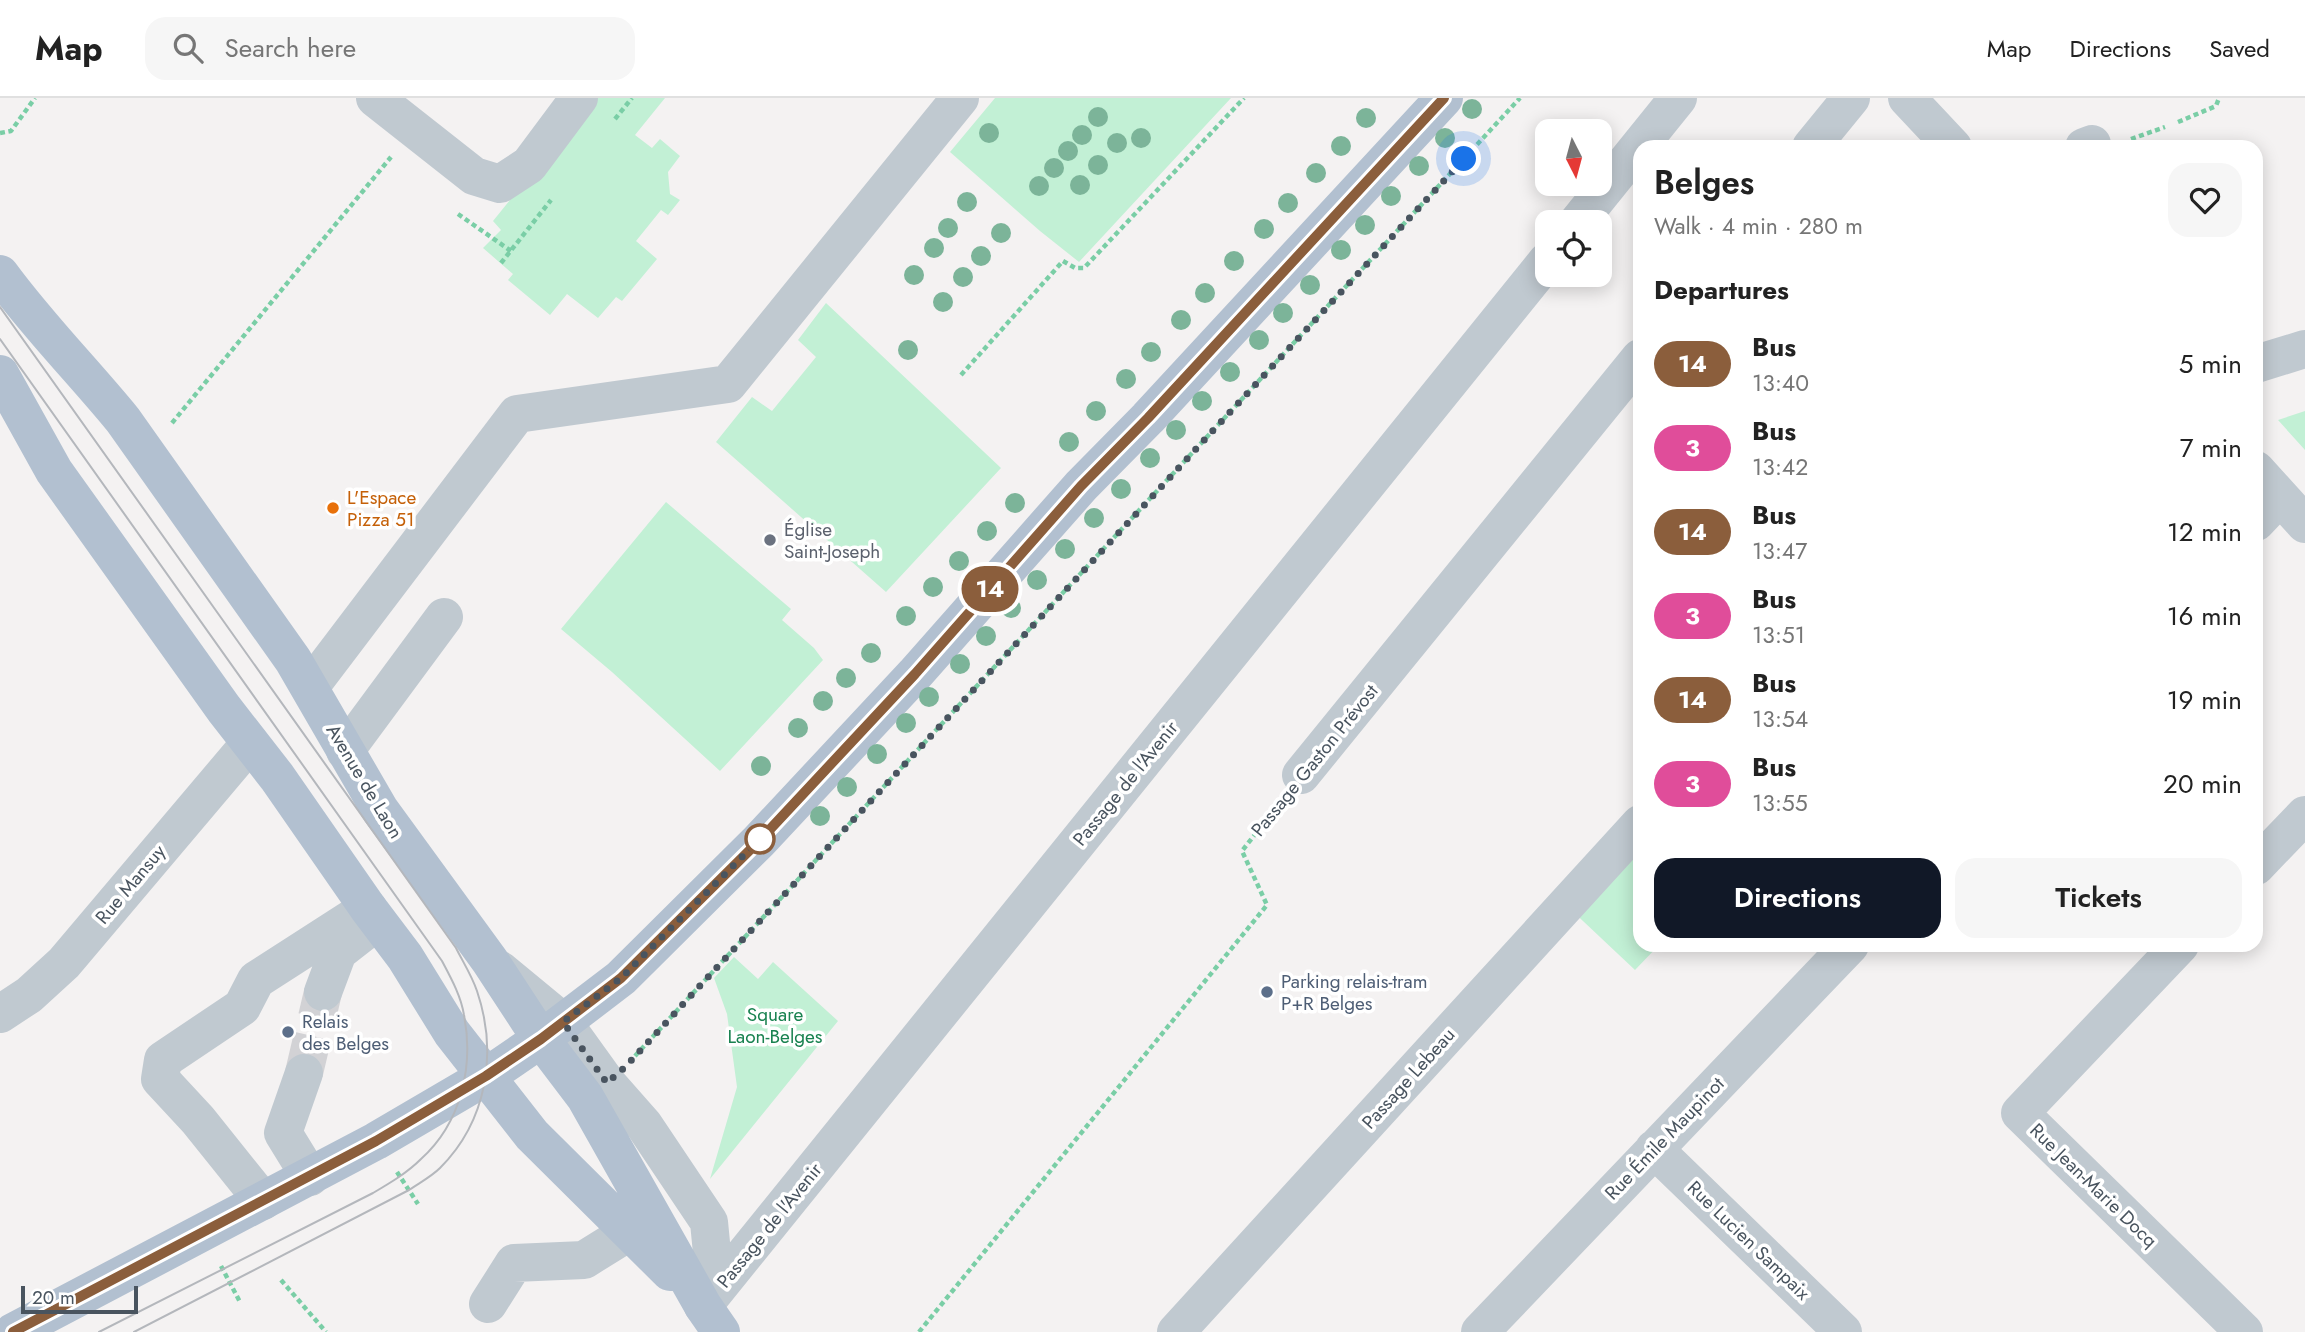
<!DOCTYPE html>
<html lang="en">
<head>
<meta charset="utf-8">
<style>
	:root { --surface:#fff; --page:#f6f6f6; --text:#222; --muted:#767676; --line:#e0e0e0; --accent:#111827 }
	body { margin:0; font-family:Jost,sans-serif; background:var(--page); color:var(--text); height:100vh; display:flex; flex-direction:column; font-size:26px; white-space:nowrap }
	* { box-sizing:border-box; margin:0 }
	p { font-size:23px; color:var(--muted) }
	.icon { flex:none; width:38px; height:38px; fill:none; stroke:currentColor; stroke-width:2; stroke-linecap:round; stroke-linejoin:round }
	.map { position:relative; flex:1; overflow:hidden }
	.side { position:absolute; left:1633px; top:42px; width:630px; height:812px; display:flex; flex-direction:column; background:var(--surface); border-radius:21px; box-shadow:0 4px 18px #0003 }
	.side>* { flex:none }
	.badge { padding:0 14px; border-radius:23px; font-size:24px; line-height:46px }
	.needle { width:46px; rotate:174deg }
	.buttons { position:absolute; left:1535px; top:21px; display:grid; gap:14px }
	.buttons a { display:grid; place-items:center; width:77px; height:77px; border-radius:14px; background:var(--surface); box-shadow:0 4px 18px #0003; font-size:35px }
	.scale { position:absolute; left:21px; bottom:18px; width:117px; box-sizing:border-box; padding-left:7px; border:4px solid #49545f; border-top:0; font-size:19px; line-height:24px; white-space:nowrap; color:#49545f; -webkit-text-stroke:5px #fff; paint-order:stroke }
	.you { position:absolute; width:35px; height:35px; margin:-18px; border:5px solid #fff; border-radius:50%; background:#1a73e8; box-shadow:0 0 0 10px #1a73e833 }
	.map>.badge { position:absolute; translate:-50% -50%; box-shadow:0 0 0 4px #fff }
	h2 { padding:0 21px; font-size:26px; line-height:63px }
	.round { display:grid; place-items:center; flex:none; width:74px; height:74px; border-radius:21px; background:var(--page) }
	.head { display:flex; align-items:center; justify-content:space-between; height:119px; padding:0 21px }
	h1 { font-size:33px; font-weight:600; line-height:52px }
	.cta { display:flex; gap:14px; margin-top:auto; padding:14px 21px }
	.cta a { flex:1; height:80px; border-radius:21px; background:var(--accent); color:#fff; font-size:28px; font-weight:600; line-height:80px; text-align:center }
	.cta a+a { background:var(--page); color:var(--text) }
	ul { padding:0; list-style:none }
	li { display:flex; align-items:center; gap:21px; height:84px; padding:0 21px }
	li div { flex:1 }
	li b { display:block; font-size:26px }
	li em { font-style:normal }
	li .badge { min-width:77px; font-weight:700; text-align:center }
	header { display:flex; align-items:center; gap:42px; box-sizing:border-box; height:98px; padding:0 35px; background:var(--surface); border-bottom:2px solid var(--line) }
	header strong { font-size:33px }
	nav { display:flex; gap:38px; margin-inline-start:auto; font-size:24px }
	.search { width:490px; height:63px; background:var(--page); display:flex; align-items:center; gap:18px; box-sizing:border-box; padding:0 24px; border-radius:21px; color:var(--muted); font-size:26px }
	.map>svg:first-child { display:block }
	.green { fill:#c2f0d5 }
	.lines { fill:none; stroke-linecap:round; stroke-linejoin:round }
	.minor-tunnel { stroke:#d2d2d5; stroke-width:38; stroke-dasharray:38 19; stroke-linecap:butt }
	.path { stroke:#7acea6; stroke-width:4.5; stroke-dasharray:5 3.5; stroke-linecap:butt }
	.minor { stroke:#c0c9d0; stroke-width:38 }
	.major { stroke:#b2c0d0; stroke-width:38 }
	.tram { stroke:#b4b7bc; stroke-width:2 }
	.tree { fill:#7cb499 }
	.line-casing { stroke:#fff; stroke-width:16 }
	.line { stroke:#8b5e3c; stroke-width:10 }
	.walk { stroke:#49545f; stroke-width:7; stroke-dasharray:0 12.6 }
	.food-dot { fill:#e8710a; stroke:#fff; stroke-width:2.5 }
	.worship-dot { fill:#6b7280; stroke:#fff; stroke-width:2.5 }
	.stop-dot { fill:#fff; stroke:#8b5e3c; stroke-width:3.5 }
	.service-dot { fill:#5c6f8a; stroke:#fff; stroke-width:2.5 }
	.labels { text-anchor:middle; stroke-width:7; stroke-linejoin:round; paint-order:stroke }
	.food-label { font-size:19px; fill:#c56008; stroke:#fff; text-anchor:start }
	.worship-label { font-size:19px; fill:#5b616d; stroke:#fff; text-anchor:start }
	.street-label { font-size:19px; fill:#49545f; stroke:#fff }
	.service-label { font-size:19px; fill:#4e5e75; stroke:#fff; text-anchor:start }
	.park-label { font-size:19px; fill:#198250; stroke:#fff }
</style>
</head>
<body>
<header>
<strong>Map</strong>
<div class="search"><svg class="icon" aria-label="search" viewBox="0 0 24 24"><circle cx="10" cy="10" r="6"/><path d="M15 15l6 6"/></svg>Search here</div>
<nav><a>Map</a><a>Directions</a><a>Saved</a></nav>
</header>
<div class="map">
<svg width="2305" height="1234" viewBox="0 0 2305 1234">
	<rect width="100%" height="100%" fill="#f4f2f2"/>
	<path class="green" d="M593 0H665L635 37 652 50 660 41 680 58 668 74 670 96 680 102 668 117 661 112 636 143 657 161 622 203 616 199 598 220 567 196 550 217 508 182 513 176 483 150 501 132 493 123Z
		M995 0H1231L1079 164 1040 133 950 54Z
		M826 205 1001 370 886 494 716 344 752 299 772 313 816 259 798 242Z
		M2305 313V352L2278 322Z
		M666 404 791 511 782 522 814 550 823 562 720 673 612 574 561 531Z
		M1640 736V847H1659L1635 872 1566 807Z
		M734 859 758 881 773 864 838 923 710 1081 737 989 727 916 714 880Z"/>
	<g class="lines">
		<path class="minor-tunnel" d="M304 975 323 894"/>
		<path class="path" d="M615 21 632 0
			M2178 24 2216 8 2219 0
			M0 35 11 33 35 0
			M2131 41 2165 29
			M458 116 511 153
			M501 165 551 102
			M961 277 1063 163 1075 170H1084L1244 0
			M172 325 391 59
			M635 958 1520 0
			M397 1074 418 1106
			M221 1168 240 1204
			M281 1182 326 1234
			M919 1234 1267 807 1242 753 1277 708"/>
		<path class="minor" d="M375 0 474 78 500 86 529 67 579 0
			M1907 0 1953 49
			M1811 49 1851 0
			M2084 49 2092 46
			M1578 124 1678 0
			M2256 266 2305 251
			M2256 372 2305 426
			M2256 424 2280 399
			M310 589 517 316 728 286 960 0
			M345 653 444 519
			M1301 677 1640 260
			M2256 768 2305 717
			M2180 847 2020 1015 2244 1234
			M500 872 563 924 607 985 644 1027 709 1124 712 1155 704 1206
			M323 894 338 854 370 829
			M0 916 29 897 64 865 250 645
			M304 975 283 1035 310 1079
			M1654 1051 1843 1234
			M263 1103 198 1022 160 981 163 962 242 909 256 882 368 810
			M488 1206 514 1165 584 1162 629 1134
			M703 1208 1547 163
			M1176 1234 1640 726
			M1480 1234 1850 847"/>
		<path class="major" d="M0 176C38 228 83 273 123 322L293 562 380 712 490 863 541 941 585 999 703 1208 721 1234
			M0 276 54 373 224 611 277 679 368 810 405 859 452 935 532 1037 670 1174
			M13 1234 376 1043 487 978 541 941 621 880 759 743 915 576 1081 388 1148 320 1444 0"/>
		<path class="tram" d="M0 209 456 850C463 864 472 878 477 893 498 955 487 1023 440 1070 431 1079 419 1085 409 1092L134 1234
			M0 241 442 863C451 880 461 898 464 917 474 969 461 1025 421 1061 407 1075 390 1085 373 1095L99 1234"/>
	</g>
	<g class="tree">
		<circle cx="1472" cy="11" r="10"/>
		<circle cx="1098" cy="19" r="10"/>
		<circle cx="1366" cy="20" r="10"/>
		<circle cx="989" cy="35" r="10"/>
		<circle cx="1082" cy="37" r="10"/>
		<circle cx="1141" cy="40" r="10"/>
		<circle cx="1445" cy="40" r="10"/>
		<circle cx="1117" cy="45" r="10"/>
		<circle cx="1341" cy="48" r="10"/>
		<circle cx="1068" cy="53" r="10"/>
		<circle cx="1098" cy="67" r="10"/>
		<circle cx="1419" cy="68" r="10"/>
		<circle cx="1054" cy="70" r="10"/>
		<circle cx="1316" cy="75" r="10"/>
		<circle cx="1080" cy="87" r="10"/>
		<circle cx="1039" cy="88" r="10"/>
		<circle cx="1391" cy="98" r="10"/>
		<circle cx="967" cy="104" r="10"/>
		<circle cx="1288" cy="105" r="10"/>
		<circle cx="1365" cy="127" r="10"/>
		<circle cx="948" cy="130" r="10"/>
		<circle cx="1264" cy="131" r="10"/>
		<circle cx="1001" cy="135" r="10"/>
		<circle cx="934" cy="150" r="10"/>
		<circle cx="1341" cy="152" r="10"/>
		<circle cx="981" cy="158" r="10"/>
		<circle cx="1234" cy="163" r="10"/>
		<circle cx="914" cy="177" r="10"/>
		<circle cx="963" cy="179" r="10"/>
		<circle cx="1310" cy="187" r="10"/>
		<circle cx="1205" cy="195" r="10"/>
		<circle cx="943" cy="204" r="10"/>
		<circle cx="1283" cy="215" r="10"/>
		<circle cx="1181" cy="222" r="10"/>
		<circle cx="1259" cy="242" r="10"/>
		<circle cx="908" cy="252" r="10"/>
		<circle cx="1151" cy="254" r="10"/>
		<circle cx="1230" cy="274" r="10"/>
		<circle cx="1126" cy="281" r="10"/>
		<circle cx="1202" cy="303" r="10"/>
		<circle cx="1096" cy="313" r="10"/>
		<circle cx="1176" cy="332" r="10"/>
		<circle cx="1069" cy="344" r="10"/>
		<circle cx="1150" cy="360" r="10"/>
		<circle cx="1121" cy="391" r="10"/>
		<circle cx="1015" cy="405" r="10"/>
		<circle cx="1094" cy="420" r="10"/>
		<circle cx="987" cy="433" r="10"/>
		<circle cx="1065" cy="451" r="10"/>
		<circle cx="959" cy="463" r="10"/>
		<circle cx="1037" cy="482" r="10"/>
		<circle cx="933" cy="489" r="10"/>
		<circle cx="1011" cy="510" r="10"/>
		<circle cx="906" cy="518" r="10"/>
		<circle cx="986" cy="538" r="10"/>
		<circle cx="871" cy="555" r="10"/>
		<circle cx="960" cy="566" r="10"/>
		<circle cx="846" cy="580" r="10"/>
		<circle cx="929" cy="599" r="10"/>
		<circle cx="823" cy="603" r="10"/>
		<circle cx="906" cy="625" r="10"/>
		<circle cx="798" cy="630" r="10"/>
		<circle cx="877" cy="656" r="10"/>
		<circle cx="761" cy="668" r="10"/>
		<circle cx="847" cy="689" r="10"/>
		<circle cx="820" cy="718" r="10"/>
	</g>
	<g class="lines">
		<defs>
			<path id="line" d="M13 1234 376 1043 486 978 541 941 621 880 759 743 915 576 1081 388 1148 320 1444 0"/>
		</defs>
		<use href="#line" class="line-casing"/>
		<use href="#line" class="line"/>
		<path class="walk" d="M760 741 621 880 563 924 607 985 625 969 1464 61"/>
	</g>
	<circle class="food-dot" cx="333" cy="410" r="7"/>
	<circle class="worship-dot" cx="770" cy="442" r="7"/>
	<circle class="stop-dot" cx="760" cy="741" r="14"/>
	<g class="service-dot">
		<circle cx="1267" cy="894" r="7"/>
		<circle cx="288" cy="934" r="7"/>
	</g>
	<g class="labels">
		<g class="food-label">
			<text x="347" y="406">L'Espace<tspan x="347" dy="22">Pizza 51</tspan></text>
		</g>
		<g class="worship-label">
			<text x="784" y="438">Église<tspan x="784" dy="22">Saint-Joseph</tspan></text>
		</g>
		<g class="street-label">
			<text transform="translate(1314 662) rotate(-51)" y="7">Passage Gaston Prévost</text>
			<text transform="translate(365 683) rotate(59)" y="7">Avenue de Laon</text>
			<text transform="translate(1125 685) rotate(-51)" y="7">Passage de l'Avenir</text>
			<text transform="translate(130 786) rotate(-50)" y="7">Rue Mansuy</text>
			<text transform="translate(1408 980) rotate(-48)" y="7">Passage Lebeau</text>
			<text transform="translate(1664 1040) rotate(-46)" y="7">Rue Émile Maupinot</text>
			<text transform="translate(2094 1087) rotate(44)" y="7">Rue Jean-Marie Docq</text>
			<text transform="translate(769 1127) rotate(-51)" y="7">Passage de l'Avenir</text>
			<text transform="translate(1749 1142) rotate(44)" y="7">Rue Lucien Sampaix</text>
		</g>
		<g class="service-label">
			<text x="1281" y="890">Parking relais-tram<tspan x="1281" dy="22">P+R Belges</tspan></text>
			<text x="302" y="930">Relais<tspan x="302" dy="22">des Belges</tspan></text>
		</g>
		<g class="park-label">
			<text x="775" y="923">Square<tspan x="775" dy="22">Laon-Belges</tspan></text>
		</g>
	</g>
</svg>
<div class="buttons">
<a><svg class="needle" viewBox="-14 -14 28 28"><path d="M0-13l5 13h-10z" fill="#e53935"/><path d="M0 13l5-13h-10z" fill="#767676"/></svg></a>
<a><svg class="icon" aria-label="locate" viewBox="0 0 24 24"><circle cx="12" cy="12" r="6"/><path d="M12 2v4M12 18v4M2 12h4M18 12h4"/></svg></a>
</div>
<div class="scale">20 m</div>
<div class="you" style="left:1464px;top:61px"></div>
<b class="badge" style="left:990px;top:491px;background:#8b5e3c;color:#fff">14</b>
<section class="side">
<div class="head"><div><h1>Belges</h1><p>Walk · 4 min · 280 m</p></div><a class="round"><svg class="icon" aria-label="heart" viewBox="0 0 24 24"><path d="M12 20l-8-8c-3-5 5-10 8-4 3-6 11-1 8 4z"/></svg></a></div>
<h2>Departures</h2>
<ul>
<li><span class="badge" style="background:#8b5e3c;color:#fff">14</span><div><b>Bus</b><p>13:40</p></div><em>5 min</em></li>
<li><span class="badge" style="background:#e04d9a;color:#fff">3</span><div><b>Bus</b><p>13:42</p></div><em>7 min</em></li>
<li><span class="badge" style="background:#8b5e3c;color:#fff">14</span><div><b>Bus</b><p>13:47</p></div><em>12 min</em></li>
<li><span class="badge" style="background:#e04d9a;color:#fff">3</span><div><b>Bus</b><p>13:51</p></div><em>16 min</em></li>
<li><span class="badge" style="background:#8b5e3c;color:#fff">14</span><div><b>Bus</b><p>13:54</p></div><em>19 min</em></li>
<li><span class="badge" style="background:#e04d9a;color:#fff">3</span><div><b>Bus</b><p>13:55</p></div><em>20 min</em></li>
</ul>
<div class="cta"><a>Directions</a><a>Tickets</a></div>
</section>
</div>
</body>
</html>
